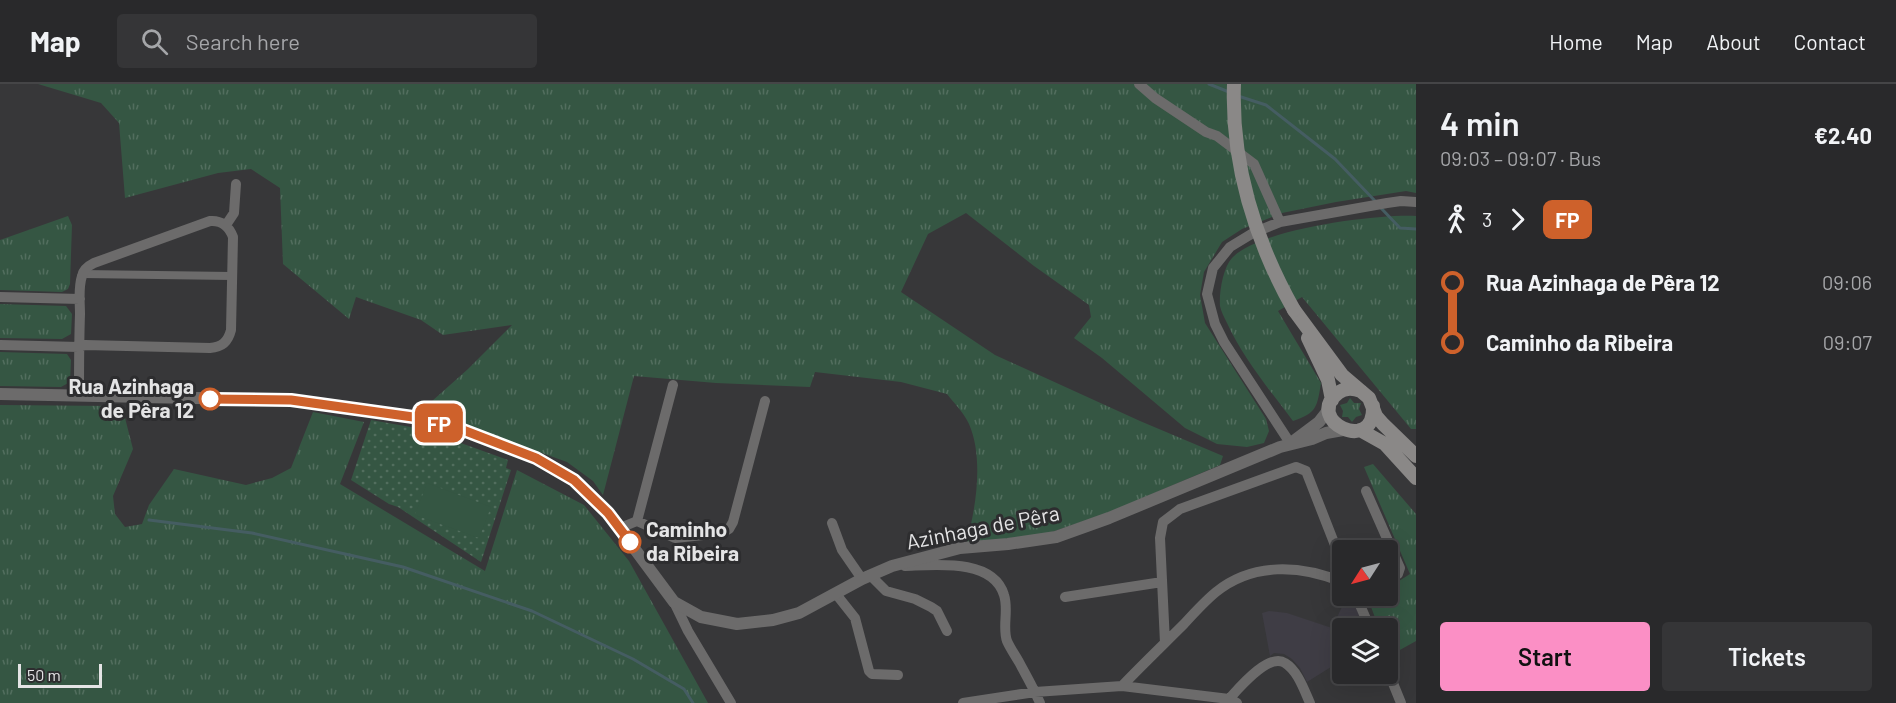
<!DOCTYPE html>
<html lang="en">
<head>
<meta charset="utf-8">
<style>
	:root { --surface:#29292b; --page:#353537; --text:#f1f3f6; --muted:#a5a6a9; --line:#454547; --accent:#fb8fc5 }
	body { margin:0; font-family:Barlow,sans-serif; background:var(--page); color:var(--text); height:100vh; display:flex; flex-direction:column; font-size:22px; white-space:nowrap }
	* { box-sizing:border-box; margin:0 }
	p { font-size:20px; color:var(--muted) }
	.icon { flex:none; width:33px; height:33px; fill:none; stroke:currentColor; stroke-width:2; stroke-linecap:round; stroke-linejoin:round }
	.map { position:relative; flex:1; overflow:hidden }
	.sheet { display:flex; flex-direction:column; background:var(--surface); width:480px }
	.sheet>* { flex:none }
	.badge { padding:0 12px; border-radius:9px; font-size:21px; line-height:39px }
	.needle { width:39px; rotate:234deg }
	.buttons { position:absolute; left:1332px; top:456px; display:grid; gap:12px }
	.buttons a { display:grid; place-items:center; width:66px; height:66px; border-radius:6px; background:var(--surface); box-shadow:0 6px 24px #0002,0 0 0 2px var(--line); font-size:30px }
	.scale { position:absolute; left:18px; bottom:15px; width:84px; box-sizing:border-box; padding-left:6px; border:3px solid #e4e4e5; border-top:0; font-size:16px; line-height:21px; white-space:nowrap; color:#e4e4e5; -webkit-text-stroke:4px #2d2d2f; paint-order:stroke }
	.map>.badge { position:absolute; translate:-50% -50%; box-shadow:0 0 0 3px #fff }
	.legs { display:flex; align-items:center; gap:9px; height:66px; padding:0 24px; font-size:20px }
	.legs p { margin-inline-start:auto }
	.summary { display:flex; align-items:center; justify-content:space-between; height:102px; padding:0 24px }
	h1 { font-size:33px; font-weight:600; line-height:45px }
	.primary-button { display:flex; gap:12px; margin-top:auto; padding:12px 24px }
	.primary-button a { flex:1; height:69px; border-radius:6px; background:var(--accent); color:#111; font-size:24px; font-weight:600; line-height:69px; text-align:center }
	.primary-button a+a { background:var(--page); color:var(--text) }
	ul { padding:0 24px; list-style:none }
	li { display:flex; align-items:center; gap:21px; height:60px; font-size:22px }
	li i { display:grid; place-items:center; width:9px; height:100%; margin:0 8px; background:currentColor }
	li i::after { content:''; width:15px; height:15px; margin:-8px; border:4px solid; border-radius:50%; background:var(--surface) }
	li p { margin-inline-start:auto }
	li:first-child i { background:linear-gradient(#0000 50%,currentColor 0) }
	li:last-child i { background:linear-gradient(currentColor 50%,#0000 0) }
	header { display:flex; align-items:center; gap:36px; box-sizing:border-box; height:84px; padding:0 30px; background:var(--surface); border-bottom:2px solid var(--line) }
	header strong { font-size:28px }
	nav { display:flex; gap:33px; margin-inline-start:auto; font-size:21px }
	.search { width:420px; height:54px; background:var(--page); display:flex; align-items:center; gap:15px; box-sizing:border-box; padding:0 21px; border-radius:6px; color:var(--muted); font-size:22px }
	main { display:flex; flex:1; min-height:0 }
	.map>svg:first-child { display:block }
	.built { fill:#3f3d45 }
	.grass { fill:url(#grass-tufts) }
	.garden { fill:url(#garden-dots) }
	.pitch { fill:#355643 }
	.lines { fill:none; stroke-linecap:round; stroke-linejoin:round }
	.stream { stroke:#455d62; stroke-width:3 }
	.pedestrian { stroke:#6c6b6b; stroke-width:8 }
	.minor { stroke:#6c6b6b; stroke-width:10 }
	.tertiary { stroke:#6c6b6b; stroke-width:12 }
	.secondary { stroke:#8a8887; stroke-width:14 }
	.secondary-bridge { stroke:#8a8887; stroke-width:14 }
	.line-1-casing { stroke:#fff; stroke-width:14 }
	.line-1 { stroke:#ce612b; stroke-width:9 }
	.stop-1-dot { fill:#fff; stroke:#ce612b; stroke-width:3 }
	.labels { text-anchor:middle; stroke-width:6; stroke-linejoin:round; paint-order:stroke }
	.stop-label { font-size:21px; font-weight:bold; fill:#e4e4e5; stroke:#2d2d2f; text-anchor:end }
	.street-label { font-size:21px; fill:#e4e4e5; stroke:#2d2d2f }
</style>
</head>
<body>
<header>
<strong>Map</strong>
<div class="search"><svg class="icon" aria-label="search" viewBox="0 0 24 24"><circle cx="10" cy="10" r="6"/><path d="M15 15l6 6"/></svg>Search here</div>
<nav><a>Home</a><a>Map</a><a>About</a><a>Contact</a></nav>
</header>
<main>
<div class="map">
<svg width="1416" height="619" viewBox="0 0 1416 619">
	<defs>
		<pattern id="grass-tufts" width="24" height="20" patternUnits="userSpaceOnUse" patternTransform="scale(1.5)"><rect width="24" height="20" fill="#355643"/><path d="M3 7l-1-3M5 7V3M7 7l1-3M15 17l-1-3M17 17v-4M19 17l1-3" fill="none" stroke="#526e5e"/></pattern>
		<pattern id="garden-dots" width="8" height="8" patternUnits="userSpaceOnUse" patternTransform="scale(1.5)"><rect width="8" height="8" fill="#355643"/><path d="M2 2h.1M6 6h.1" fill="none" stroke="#526e5e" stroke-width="1.8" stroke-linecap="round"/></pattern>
	</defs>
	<rect width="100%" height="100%" fill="#373739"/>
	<path class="built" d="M1347 512H1350L1366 544H1342V584L1339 578 1307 598 1300 584 1292 575 1284 570 1274 569 1270 572 1262 529 1269 527 1287 529 1332 544Z
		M1345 590H1378L1349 601Z"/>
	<path class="grass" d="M38 0H1416V109L1406 107 1336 118 1282 129 1242 145 1222 158 1204 188 1200 211 1205 239 1266 335 1269 347 1264 359 1247 363 1217 360 1185 344 1102 274 1074 254 1091 233 1089 221 1034 182 966 129 928 150 901 208 995 271 1140 337 1223 372 1220 381 1110 428 1049 449 966 460C976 425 984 374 969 340 964 329 954 319 947 310L901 298 815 288 810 303 716 299 634 292 603 411 593 397 567 378 422 326 468 285 512 241 443 251 421 236 356 213 349 235 283 180 280 104 251 85 218 89 125 114 119 39 101 19Z
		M68 132 72 141 70 200 68 205 62 208 0 206V156Z
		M1416 132V345H1411L1302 213 1278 227 1321 299C1317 323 1317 329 1293 337 1269 305 1243 274 1227 239 1224 233 1221 227 1220 222 1219 208 1223 184 1232 174 1259 145 1376 130 1416 132Z
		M0 220 66 222 72 230 71 250 62 255 0 254Z
		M0 268 67 270 71 276 70 298 61 303 0 302Z
		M1350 314 1354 319H1361L1359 325 1362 331 1356 333 1352 338 1348 333H1342L1343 327 1340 321 1347 319Z
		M0 321 112 322 125 334 133 365 113 412 115 430 125 443 142 440 149 421 174 385 246 401 272 394 291 384 313 328 364 338 340 400 485 487 517 386 584 421 629 477 708 619H0Z
		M1373 380 1416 430V557L1389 572 1388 544H1379L1368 515 1374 512H1388V504L1410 490 1364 383Z"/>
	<path class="garden" d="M371 336 422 345 508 376 506 384 511 386 481 478 398 423 389 420 351 396Z"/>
	<path class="pitch" d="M427 399 491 423 479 454 415 431Z"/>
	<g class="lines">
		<path class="stream" d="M1209 0 1229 8
			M1238 12 1266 21 1335 75 1376 118
			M1380 123 1400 144 1416 145
			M149 436 252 449 403 483 532 527 633 575 684 605 693 619"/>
		<path class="pedestrian" d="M82 190 232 192"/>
		<path class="minor" d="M1139 0 1155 14 1206 48 1217 52 1254 80 1280 138
			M226 141 234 129 236 100
			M0 213 80 215
			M0 261 79 263 85 261 210 264C222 263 228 258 231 246L233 153C229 142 221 136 210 137L94 179C88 182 83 186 82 192 78 204 80 218 80 230 79 257 79 285 79 312
			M1290 359 1224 258 1215 240 1207 210 1213 184 1230 163 1253 149 1280 138 1387 119 1401 117 1416 118
			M1366 407 1400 484 1398 490 1388 497
			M637 437 675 454 722 449 729 445 733 438 765 317
			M832 439 842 466 862 495
			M620 444 637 437 673 301
			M905 482C935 481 993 474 1004 511 1009 526 1002 543 1007 557 1010 564 1015 571 1019 578 1026 591 1034 605 1040 619
			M870 491 886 507 915 515 931 523 937 527 947 547
			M836 510 855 534 869 587 872 590 898 591
			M1356 512 1370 544
			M1065 513 1162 498
			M674 518 688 547 731 619
			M1165 559 1160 454 1163 438 1180 425 1296 383 1306 387 1342 479
			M1388 587 1401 619
			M1122 602C1142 581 1163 561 1184 540 1194 529 1205 517 1216 508 1253 478 1301 481 1342 498
			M1229 615C1239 604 1269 568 1285 579 1298 587 1304 606 1310 619
			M963 619 1035 608 1122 602 1229 615 1237 619"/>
		<path class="tertiary" d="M0 310 291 316 413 333 450 341 536 374 574 396 608 429 674 518 701 533 737 540 773 536 799 529 862 495 892 482 960 464 1008 460 1056 453 1109 434 1280 363 1312 355 1326 349 1343 346
			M1291 359 1319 338 1330 324"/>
		<path class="secondary" d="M1294 226 1342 291 1369 314 1376 332 1383 340 1416 372
			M1308 254 1328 296 1332 316
			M1361 307C1353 304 1345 303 1338 309 1303 336 1375 372 1373 322
			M1360 346 1385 360 1416 394"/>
		<path class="secondary-bridge" d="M1234 0C1231 79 1255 157 1294 226"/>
	</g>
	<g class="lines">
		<defs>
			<path id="line-1" d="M210 315 291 316 413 333 450 341 536 374 574 396 608 429 630 458"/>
		</defs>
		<use href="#line-1" class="line-1-casing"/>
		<use href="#line-1" class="line-1"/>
	</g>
	<g class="stop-1-dot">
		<circle cx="210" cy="315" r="10"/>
		<circle cx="630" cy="458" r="10"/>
	</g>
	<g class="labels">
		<g class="stop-label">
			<text x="194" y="310">Rua Azinhaga<tspan x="194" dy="24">de Pêra 12</tspan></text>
			<text x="646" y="453" text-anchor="start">Caminho<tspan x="646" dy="24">da Ribeira</tspan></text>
		</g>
		<g class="street-label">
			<text transform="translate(983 444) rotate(-11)" y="7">Azinhaga de Pêra</text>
		</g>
	</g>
</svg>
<div class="buttons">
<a><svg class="needle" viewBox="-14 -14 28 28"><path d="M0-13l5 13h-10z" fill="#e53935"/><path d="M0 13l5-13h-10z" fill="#a5a6a9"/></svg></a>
<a><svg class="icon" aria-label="layers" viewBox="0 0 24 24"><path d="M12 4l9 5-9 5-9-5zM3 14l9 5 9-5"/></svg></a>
</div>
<div class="scale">50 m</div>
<b class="badge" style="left:439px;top:339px;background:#ce612b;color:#fff">FP</b>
</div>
<section class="sheet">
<div class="summary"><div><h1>4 min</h1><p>09:03 – 09:07 · Bus</p></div><b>€2.40</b></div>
<div class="legs"><svg class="icon" aria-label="walk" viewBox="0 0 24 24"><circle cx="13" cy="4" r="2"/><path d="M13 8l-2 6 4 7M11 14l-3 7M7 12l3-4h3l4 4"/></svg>3<svg class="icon" aria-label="forward" viewBox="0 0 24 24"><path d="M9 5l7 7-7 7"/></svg><b class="badge" style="background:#ce612b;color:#fff">FP</b></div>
<ul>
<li><i style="color:#ce612b"></i><b>Rua Azinhaga de Pêra 12</b><p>09:06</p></li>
<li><i style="color:#ce612b"></i><b>Caminho da Ribeira</b><p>09:07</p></li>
</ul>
<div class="primary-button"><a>Start</a><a>Tickets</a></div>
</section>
</main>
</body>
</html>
